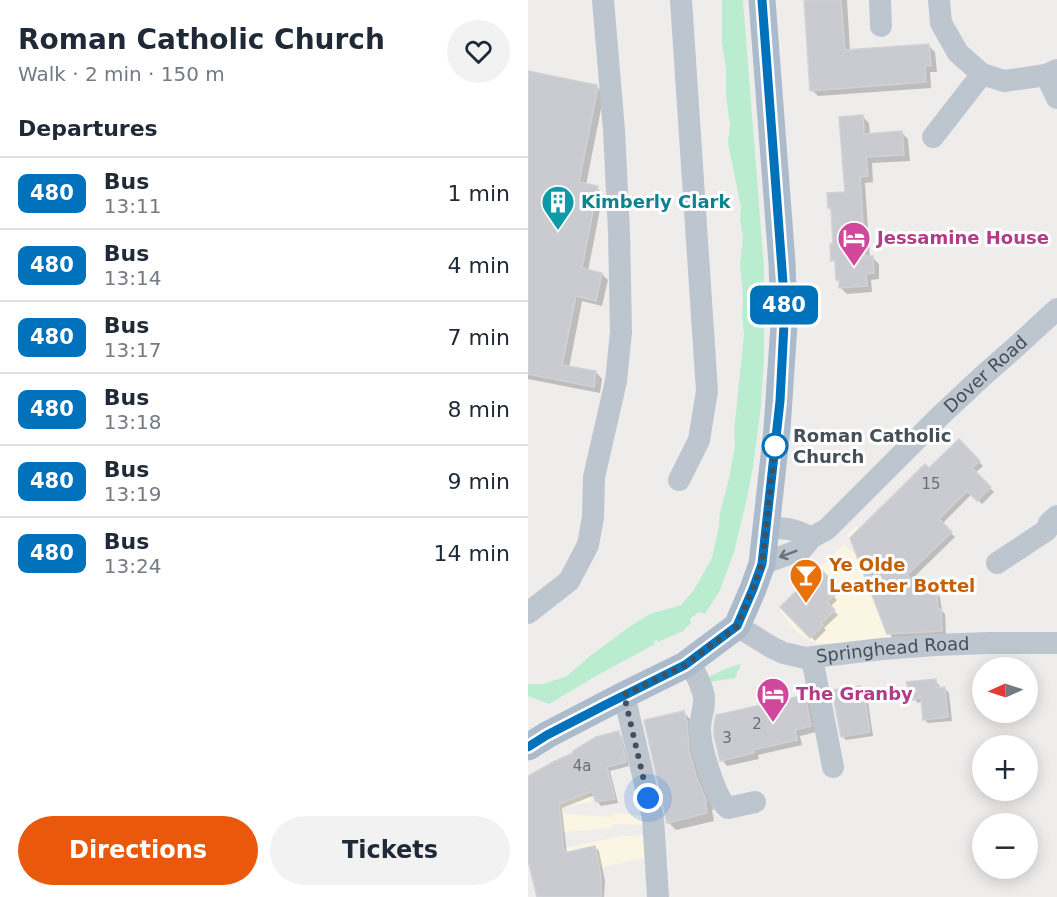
<!DOCTYPE html>
<html lang="en">
<head>
<meta charset="utf-8">
<style>
	:root { --surface:#fff; --page:#f2f2f3; --text:#1f2937; --muted:#747a83; --line:#e0e1e3; --accent:#ea580c }
	body { margin:0; font-family:"DejaVu Sans",sans-serif; background:var(--page); color:var(--text); height:100vh; display:flex; flex-direction:column; font-size:22px; white-space:nowrap }
	* { box-sizing:border-box; margin:0 }
	p { font-size:20px; color:var(--muted) }
	.icon { flex:none; width:33px; height:33px; fill:none; stroke:currentColor; stroke-width:2; stroke-linecap:round; stroke-linejoin:round }
	.map { position:relative; flex:1; overflow:hidden }
	.details { display:flex; flex-direction:column; background:var(--surface); width:528px }
	.details>* { flex:none }
	.badge { padding:0 12px; border-radius:9px; font-size:21px; line-height:39px }
	.needle { width:39px; rotate:267deg }
	.fabs { position:absolute; left:444px; top:657px; display:grid; gap:12px }
	.fabs a { display:grid; place-items:center; width:66px; height:66px; border-radius:50%; background:var(--surface); box-shadow:0 3px 15px #0003; font-size:30px }
	.you { position:absolute; width:30px; height:30px; margin:-15px; border:4px solid #fff; border-radius:50%; background:#1a73e8; box-shadow:0 0 0 9px #1a73e833 }
	.map>.badge { position:absolute; translate:-50% -50%; box-shadow:0 0 0 3px #fff }
	h2 { padding:0 18px; font-size:22px; line-height:54px }
	.round { display:grid; place-items:center; flex:none; width:63px; height:63px; border-radius:32px; background:var(--page) }
	.head { display:flex; align-items:center; justify-content:space-between; height:102px; padding:0 18px }
	h1 { font-size:28px; font-weight:800; line-height:45px }
	.button { display:flex; gap:12px; margin-top:auto; padding:12px 18px }
	.button a { flex:1; height:69px; border-radius:36px; background:var(--accent); color:#fff; font-size:24px; font-weight:800; line-height:69px; text-align:center }
	.button a+a { background:var(--page); color:var(--text) }
	ul { padding:0; list-style:none }
	li { display:flex; align-items:center; gap:18px; height:72px; padding:0 18px; border-top:2px solid var(--line) }
	li div { flex:1 }
	li b { display:block; font-size:22px }
	li em { font-style:normal }
	li .badge { min-width:66px; font-weight:700; text-align:center }
	main { display:flex; flex:1; min-height:0 }
	.map>svg:first-child { display:block }
	.commercial { fill:#fbf5e4 }
	.green { fill:#baedd0 }
	.shadow { fill:#0003 }
	.building { fill:#c9cbd1; stroke:#d0d2d8; stroke-width:1.5 }
	.lines { fill:none; stroke-linecap:round; stroke-linejoin:round }
	.minor { stroke:#bdc6cf; stroke-width:22 }
	.major { stroke:#acbbcb; stroke-width:27 }
	.oneway { stroke:#69737c }
	.line-casing { stroke:#fff; stroke-width:14 }
	.line { stroke:#0072bc; stroke-width:9 }
	.walk { stroke:#454f59; stroke-width:6; stroke-dasharray:0 10.8 }
	.stop-dot { fill:#fff; stroke:#0072bc; stroke-width:3 }
	.labels { text-anchor:middle; stroke-width:6; stroke-linejoin:round; paint-order:stroke }
	.number-label { font-size:15px; fill:#666e77 }
	.culture-label { font-size:18px; font-weight:bold; fill:#0d838f; stroke:#fff; text-anchor:start }
	.hotel-label { font-size:18px; font-weight:bold; fill:#b23c85; stroke:#fff; text-anchor:start }
	.street-label { font-size:18px; fill:#454f59; stroke:#fff }
	.stop-label { font-size:18px; font-weight:bold; fill:#454f59; stroke:#fff; text-anchor:start }
	.food-label { font-size:18px; font-weight:bold; fill:#c56008; stroke:#fff; text-anchor:start }
</style>
</head>
<body>
<main>
<section class="details">
<div class="head"><div><h1>Roman Catholic Church</h1><p>Walk · 2 min · 150 m</p></div><a class="round"><svg class="icon" aria-label="heart" viewBox="0 0 24 24"><path d="M12 20l-8-8c-3-5 5-10 8-4 3-6 11-1 8 4z"/></svg></a></div>
<h2>Departures</h2>
<ul>
<li><span class="badge" style="background:#0072bc;color:#fff">480</span><div><b>Bus</b><p>13:11</p></div><em>1 min</em></li>
<li><span class="badge" style="background:#0072bc;color:#fff">480</span><div><b>Bus</b><p>13:14</p></div><em>4 min</em></li>
<li><span class="badge" style="background:#0072bc;color:#fff">480</span><div><b>Bus</b><p>13:17</p></div><em>7 min</em></li>
<li><span class="badge" style="background:#0072bc;color:#fff">480</span><div><b>Bus</b><p>13:18</p></div><em>8 min</em></li>
<li><span class="badge" style="background:#0072bc;color:#fff">480</span><div><b>Bus</b><p>13:19</p></div><em>9 min</em></li>
<li><span class="badge" style="background:#0072bc;color:#fff">480</span><div><b>Bus</b><p>13:24</p></div><em>14 min</em></li>
</ul>
<div class="button"><a>Directions</a><a>Tickets</a></div>
</section>
<div class="map">
<svg width="529" height="897" viewBox="0 0 529 897">
	<rect width="100%" height="100%" fill="#efecec"/>
	<path class="commercial" d="M328 526 332 529 360 587 362 637 364 646 360 637 334 640V642L304 644 287 643 274 636 265 628 252 610V607L316 544 329 556 322 538 319 535Z
		M45 753 64 802 34 807 36 814 85 817V812L115 816 117 825 85 824V828L21 833 0 776 20 764Z
		M119 835 117 858 71 868 73 879V897H9L0 856 94 836Z"/>
	<path class="green" d="M194 0H215L236 268V354L233 407 225 467 219 498 206 552 192 590 177 614 171 612 162 619 163 623 155 631 130 642 129 640 126 641 127 644 68 676 21 704 0 696V684H15L39 676 62 656 104 625 122 614 153 605 166 590 184 558 191 526 192 513 201 479 207 445 206 431 216 335 214 316 215 296 212 265 215 237 212 219 213 207 200 143 202 125 198 96V68L194 44Z
		M213 664 207 678 182 682 179 678 199 668Z"/>
	<path class="shadow" d="M277 0H319L322 51 401 46 407 52 409 72H402L403 88 290 96 284 90Z
		M0 72 68 86 74 92 75 99 58 185 69 188 75 194 60 271 74 274 80 280 74 306 54 301 41 368 68 372 74 379 72 393 0 379Z
		M335 117 341 123 342 135 374 133 380 139 382 161 344 163 345 182 337 183 342 258 344 257 351 264V279L343 280 344 292 319 294 313 288 312 282 310 279 309 264 305 260 307 245 305 211 301 208 319 193Z
		M431 441 455 466 447 473 466 492 454 504 444 494 414 524 427 537 383 580 396 593 408 592 412 597 414 611 417 614 418 635 365 638 361 633 401 470Z
		M292 570 312 592 306 597 309 600 302 607 310 615 296 628 298 630 287 641 254 607Z
		M407 680 411 685 412 689H417L421 693 424 721 400 723 396 719 395 701 390 703 386 699Z
		M331 687 339 694 345 736 318 740 314 736Z
		M277 696 283 702 288 732 272 736 274 745 230 755 231 759 199 766 194 760Z
		M155 712 163 720 176 785 186 810H184L186 821 148 830 140 822Z
		M90 733 94 737 101 766 82 771 90 803 73 806 69 801 67 795 34 808 39 854 67 847 71 851 77 881 76 897H10L0 849V778Z"/>
	<path class="building" d="M276 0H313L317 50 401 44 403 66H397L398 82 282 91Z
		M0 71 69 85V92L51 182 70 186 54 268 74 273 68 301 48 296 34 365 68 371 66 387 0 374Z
		M335 115 336 134 374 131 376 155 338 157 340 176 332 177 337 256H345L346 273 338 274 339 286 311 288V280H308L307 260 303 261 302 244H305L303 208H300L299 193 317 192 311 117Z
		M431 439 452 461 444 468 463 487 449 501 439 491 411 519 424 532 379 575 397 592 409 591 410 609H413L414 631 359 634 322 538 397 464 401 468Z
		M292 568 309 587 304 592 306 595 299 602 307 610 293 623 295 625 282 638 252 607Z
		M408 679 409 688 417 687 420 717 395 720 393 697 385 700 378 682Z
		M332 686V688H335L342 732 313 737 304 690Z
		M277 695 283 726 267 730 269 740 225 750 226 753 192 761 186 735V726L188 715Z
		M156 711 159 723 161 750 168 776 178 800V802H177L179 813 139 823 116 720Z
		M91 731 98 762 79 767 87 799 68 802 64 791 31 804 36 853 67 846 73 876V897H9L0 860V776L25 762 45 753V751L68 737Z"/>
	<g class="lines">
		<g class="minor">
			<path d="M352 0 353 26"/>
			<path d="M411 0 413 23 430 53 454 74 476 81 518 75 529 70"/>
			<path d="M518 75 529 98"/>
			<path d="M405 137 454 74"/>
			<path d="M151 480 171 440 179 391 153 0"/>
			<path d="M238 528C257 528 266 528 283 538"/>
			<path d="M469 563 519 530 521 523 529 516"/>
			<path id="s1" d="M234 564 274 549 283 538 299 529 412 416 457 374 490 345 529 309"/>
			<path d="M0 613 41 581 60 545 65 517 66 477 88 381 93 332 91 232 86 130 75 0"/>
			<path id="s2" d="M209 626 245 648 256 653 277 658 354 649 407 645 461 643H529"/>
			<path d="M284 658 305 767"/>
			<path d="M161 662C167 673 174 684 176 697 177 708 172 718 172 729 172 746 187 798 200 808L227 802"/>
			<path d="M96 695 125 818 130 897"/>
		</g>
		<path class="major" d="M0 747 19 735 96 695 157 665 209 626 225 589 234 564 249 429 256 324 254 263 234 0"/>
	</g>
	<defs><path id="oneway-shaft" d="M-6 0H5M1.5-3L5.5 0L1.5 3" fill="none" stroke-width="1.6" stroke-linecap="round" stroke-linejoin="round" transform="scale(1.5)"/></defs>
	<use class="oneway" href="#oneway-shaft" transform="translate(260 554) rotate(159)"/>
	<g class="lines">
		<defs>
			<path id="line" d="M0 747 19 735 77 705 157 665 209 626 225 589 234 564 252 401 256 324 255 283 234 0"/>
		</defs>
		<use href="#line" class="line-casing"/>
		<use href="#line" class="line"/>
		<path class="walk" d="M120 798 96 695 157 665 209 626 225 589 234 564 247 446"/>
	</g>
	<defs>
		<symbol id="building-pin" viewBox="-11 -11 22 30"><path d="M0 17L-7.5 6A9.5 9.5 0 1 1 7.5 6Z" fill="#0f9aa8" stroke="#fff"/><path d="M-4-6H4V6H1V3H-1V6H-4ZM-2.5-4.3h1.7v1.8h-1.7ZM.8-4.3h1.7v1.8H.8ZM-2.5-1h1.7V.8h-1.7ZM.8-1h1.7V.8H.8Z" fill="#fff"/></symbol>
		<symbol id="hotel-pin" viewBox="-11 -11 22 30"><path d="M0 17L-7.5 6A9.5 9.5 0 1 1 7.5 6Z" fill="#d1479c" stroke="#fff"/><path d="M-6-4.5h1.5V1H6V5H4.5V3h-9V5H-6ZM-4 0a1.8 1.8 0 1 1 3.6 0ZM.5 0V-2.5h3Q6-2.5 6 0Z" fill="#fff"/></symbol>
		<symbol id="bar-pin" viewBox="-11 -11 22 30"><path d="M0 17L-7.5 6A9.5 9.5 0 1 1 7.5 6Z" fill="#e8710a" stroke="#fff"/><path d="M-6-5H6L.8 .8V4.5H3.5V6h-7V4.5H-.8V.8Z" fill="#fff"/></symbol>
	</defs>
	<g fill-rule="evenodd">
		<use href="#building-pin" x="11" y="183" width="38" height="52"/>
		<use href="#hotel-pin" x="307" y="219" width="38" height="52"/>
		<use href="#bar-pin" x="259" y="556" width="38" height="52"/>
		<use href="#hotel-pin" x="226" y="675" width="38" height="52"/>
	</g>
	<circle class="stop-dot" cx="247" cy="446" r="12"/>
	<g class="labels">
		<g class="number-label">
			<text x="403" y="489">15</text>
			<text x="229" y="729">2</text>
			<text x="199" y="743">3</text>
			<text x="54" y="771">4a</text>
		</g>
		<g class="culture-label">
			<text x="53" y="208">Kimberly Clark</text>
		</g>
		<g class="hotel-label">
			<text x="349" y="244">Jessamine House</text>
			<text x="268" y="700">The Granby</text>
		</g>
		<g class="street-label">
			<text dy="6" stroke="none"><textPath href="#s1" startOffset="297">Dover Road</textPath></text>
			<text dy="6" stroke="none"><textPath href="#s2" startOffset="164">Springhead Road</textPath></text>
		</g>
		<g class="stop-label">
			<text x="265" y="442">Roman Catholic<tspan x="265" dy="21">Church</tspan></text>
		</g>
		<g class="food-label">
			<text x="301" y="571">Ye Olde<tspan x="301" dy="21">Leather Bottel</tspan></text>
		</g>
	</g>
</svg>
<div class="fabs">
<a><svg class="needle" viewBox="-14 -14 28 28"><path d="M0-13l5 13h-10z" fill="#e53935"/><path d="M0 13l5-13h-10z" fill="#747a83"/></svg></a>
<a>+</a>
<a>−</a>
</div>
<div class="you" style="left:120px;top:798px"></div>
<b class="badge" style="left:256px;top:305px;background:#0072bc;color:#fff">480</b>
</div>
</main>
</body>
</html>
